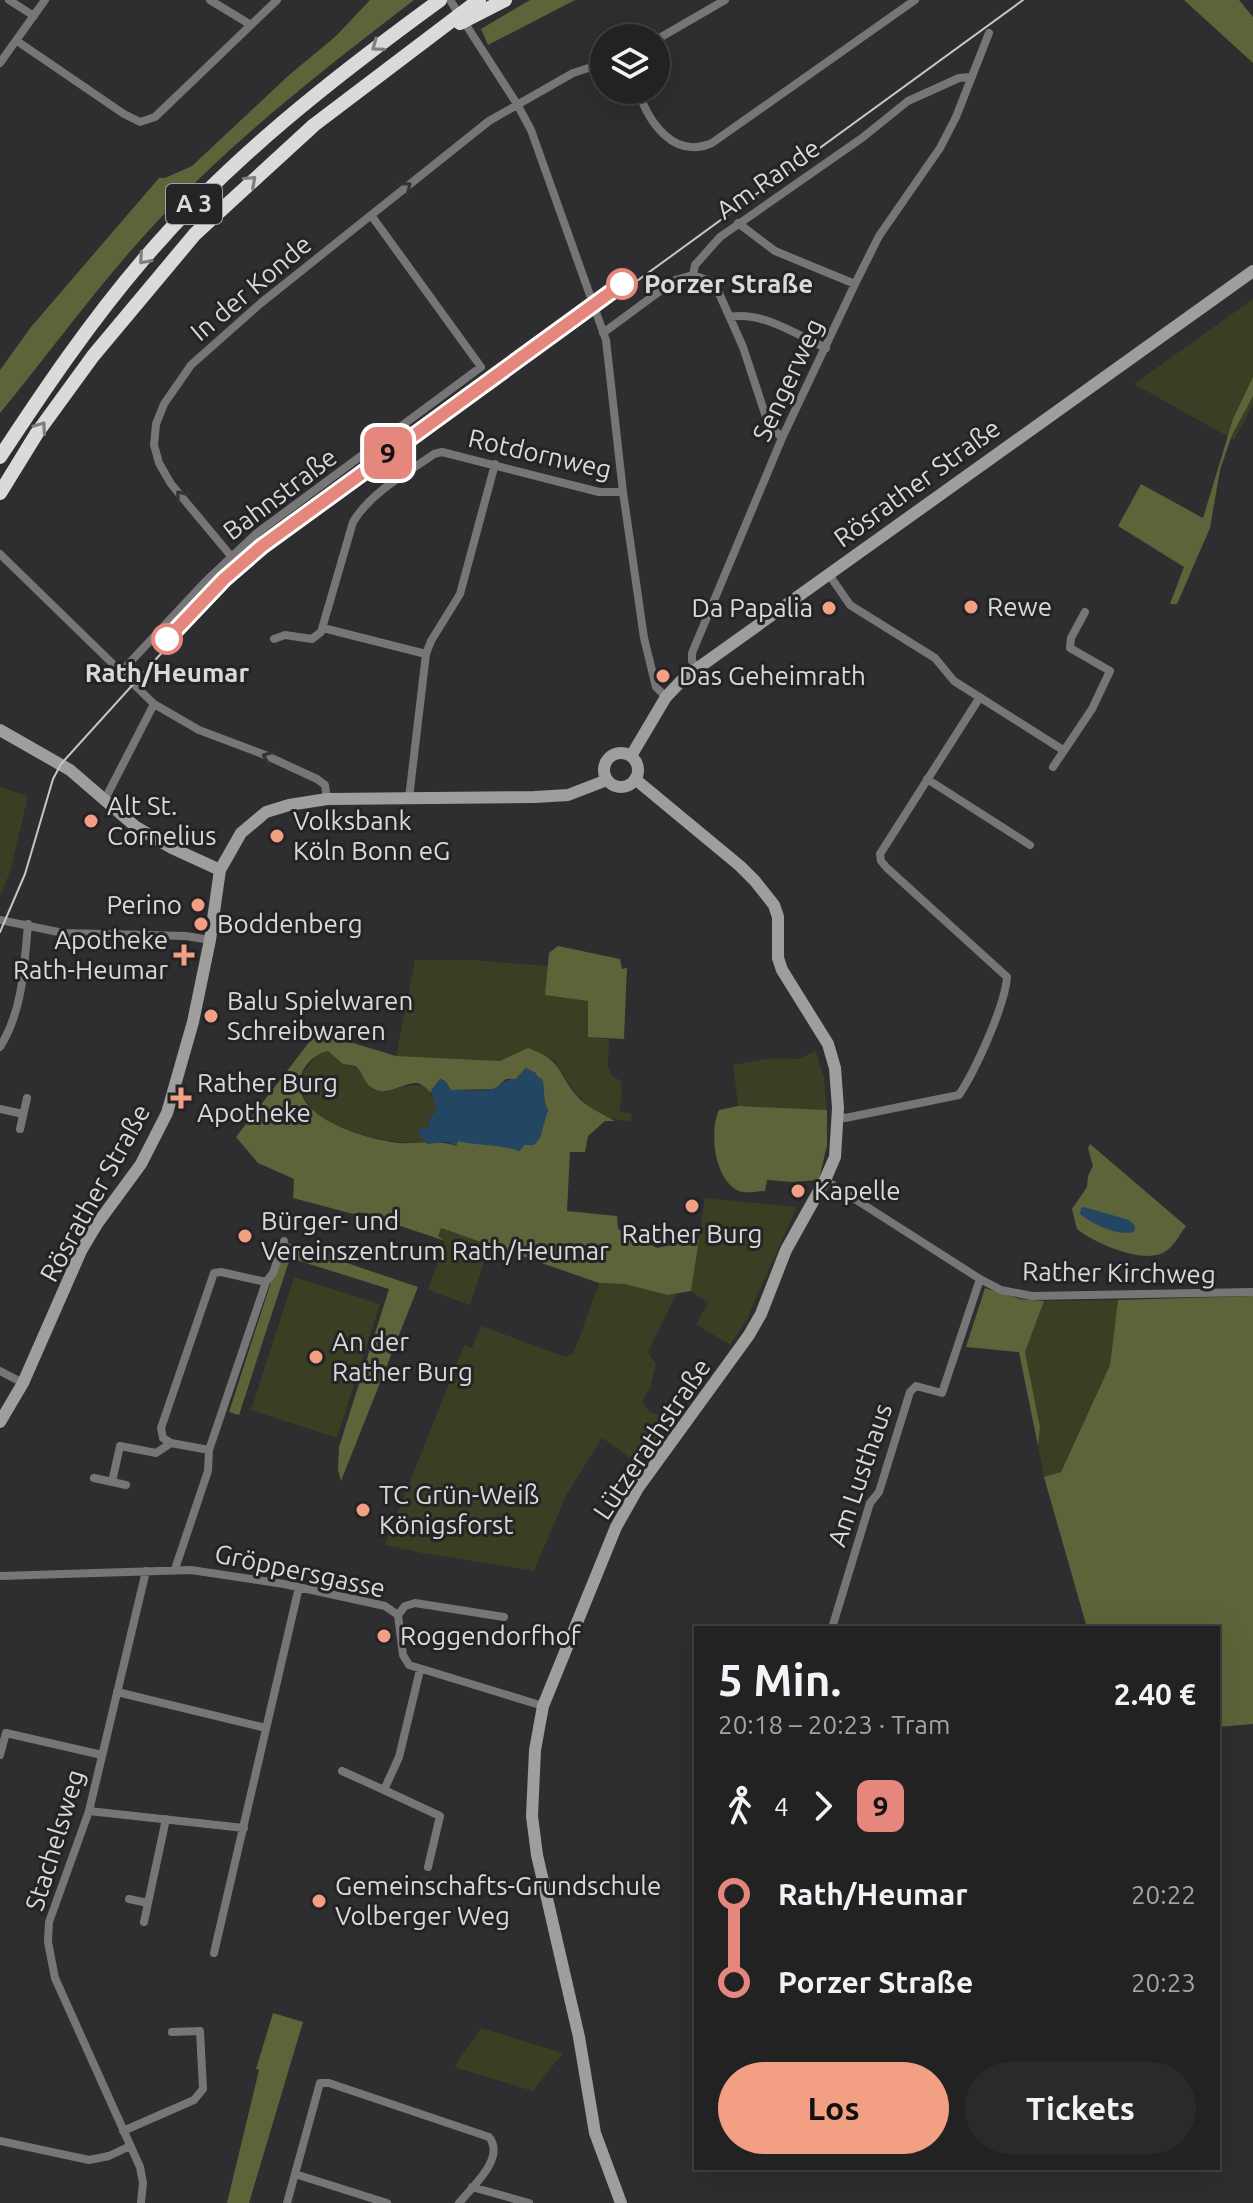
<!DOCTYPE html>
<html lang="de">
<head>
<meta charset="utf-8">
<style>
	:root { --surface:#222223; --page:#2a2a2b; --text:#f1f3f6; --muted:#a2a4a6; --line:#3f3f41; --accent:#f39f83 }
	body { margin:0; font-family:Ubuntu,sans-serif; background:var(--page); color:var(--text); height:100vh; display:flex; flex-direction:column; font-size:30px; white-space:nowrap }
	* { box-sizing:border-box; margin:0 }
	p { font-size:26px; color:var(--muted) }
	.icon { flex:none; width:44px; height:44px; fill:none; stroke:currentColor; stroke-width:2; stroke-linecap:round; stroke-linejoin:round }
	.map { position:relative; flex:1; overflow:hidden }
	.drawer { position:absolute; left:694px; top:1626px; width:526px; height:544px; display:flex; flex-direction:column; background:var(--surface); border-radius:0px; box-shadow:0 8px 32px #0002,0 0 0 2px var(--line) }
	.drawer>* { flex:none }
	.badge { padding:0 16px; border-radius:12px; font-size:28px; line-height:52px }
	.controls { position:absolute; left:590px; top:24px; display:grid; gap:16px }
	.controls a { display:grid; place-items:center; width:80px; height:80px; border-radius:50%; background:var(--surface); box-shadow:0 8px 32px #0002,0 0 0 2px var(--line); font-size:40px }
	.map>.badge { position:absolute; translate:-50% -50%; box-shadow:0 0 0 4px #fff }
	.legs { display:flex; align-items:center; gap:12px; height:88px; padding:0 24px; font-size:26px }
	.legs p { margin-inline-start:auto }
	.head { display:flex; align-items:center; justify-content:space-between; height:136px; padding:0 24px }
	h1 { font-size:44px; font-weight:700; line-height:60px }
	.button { display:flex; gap:16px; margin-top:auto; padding:16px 24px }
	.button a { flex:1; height:92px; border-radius:48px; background:var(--accent); color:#111; font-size:32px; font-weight:700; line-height:92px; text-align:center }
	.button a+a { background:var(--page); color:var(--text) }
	ul { padding:0 24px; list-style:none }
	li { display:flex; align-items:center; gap:28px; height:88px; font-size:30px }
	li i { display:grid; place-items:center; width:12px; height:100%; margin:0 10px; background:currentColor }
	li i::after { content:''; width:20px; height:20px; margin:-10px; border:6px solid; border-radius:50%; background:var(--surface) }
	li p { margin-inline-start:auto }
	li:first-child i { background:linear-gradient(#0000 50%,currentColor 0) }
	li:last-child i { background:linear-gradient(currentColor 50%,#0000 0) }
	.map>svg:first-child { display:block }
	.green { fill:#3a3e22 }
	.forest { fill:#5e6439; fill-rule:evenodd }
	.water { fill:#234662 }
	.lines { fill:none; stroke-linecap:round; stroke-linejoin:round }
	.street { stroke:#777575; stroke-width:8 }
	.secondary { stroke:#a09d9d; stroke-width:12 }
	.highway { stroke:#dcd9d9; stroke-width:14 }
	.tram { stroke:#c7c6c7; stroke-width:2 }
	.oneway { stroke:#807e7f }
	.oneway2 { stroke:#353335 }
	.line-1-casing { stroke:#fff; stroke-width:18 }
	.line-1 { stroke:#e6877e; stroke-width:12 }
	.stop-1-dot { fill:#fff; stroke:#e6877e; stroke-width:4 }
	.poi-dot { fill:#f39f83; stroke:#242325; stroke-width:3 }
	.labels { text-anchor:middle; stroke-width:6; stroke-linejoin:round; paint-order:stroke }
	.shield { fill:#242325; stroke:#a3a2a4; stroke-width:2 }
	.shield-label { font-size:24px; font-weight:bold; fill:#dad9da }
	.street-label { font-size:26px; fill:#dad9da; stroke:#242325 }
	.stop-label { font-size:26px; font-weight:bold; fill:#dad9da; stroke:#242325; text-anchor:start }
	.poi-label { font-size:26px; fill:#dad9da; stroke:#242325; text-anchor:start }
</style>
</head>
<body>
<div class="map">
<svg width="1253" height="2203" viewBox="0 0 1253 2203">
	<rect width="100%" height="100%" fill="#2e2d2f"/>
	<path class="green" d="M1253 299V405L1234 440 1134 384Z
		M0 787 28 796 11 869 0 897Z
		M415 960H474L548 966 546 995 588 1001V1037L609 1039 608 1066 611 1075 621 1081 622 1086 620 1111 632 1114 631 1121C591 1121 573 1091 554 1060L519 1054 500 1061 396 1056Z
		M328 1051 348 1066H356L373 1090C404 1095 427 1066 437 1111L422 1135 427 1144C385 1142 297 1132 301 1075L319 1053Z
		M816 1051 824 1078 827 1110 738 1106 733 1065 770 1058 798 1059Z
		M705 1198 797 1207 746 1321 730 1345 696 1324 708 1303 691 1291Z
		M440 1228 490 1244 470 1305 428 1290 445 1241 438 1236Z
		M294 1277 380 1304 337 1438 251 1410Z
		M599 1283 625 1284 667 1295 677 1293 648 1352 656 1364 650 1389 643 1399C645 1414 658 1419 669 1409L675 1413 639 1464 602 1438 567 1494 534 1571 422 1553 385 1545 464 1345 472 1348 481 1326 566 1357 574 1352Z
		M1118 1300 1110 1365 1061 1472 1044 1477 1038 1446 1040 1427 1025 1352 1044 1301Z
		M481 2028 563 2053 533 2091 454 2067Z"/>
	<path class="forest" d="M370 0H414C328 66 243 132 168 210 107 273 56 345 0 413V370L31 327 159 178H165L192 166 288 76 336 36Z
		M530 0H575L488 45 481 29Z
		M1184 0H1239L1253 17V63Z
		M1253 377V396L1232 435 1220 470 1210 528 1177 604H1170L1184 567 1118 526 1141 484 1203 518 1233 419Z
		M558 946 620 959 622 969 627 968 624 1039 588 1037V1001L545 995 549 953Z
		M317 1032 396 1056 500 1061 528 1048C563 1061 556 1071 577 1096 586 1107 603 1114 615 1121H605L588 1136 585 1152H570L567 1211 617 1216 618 1229 657 1248 699 1239 691 1291 667 1295 625 1284 599 1283 441 1228 438 1236 445 1241 359 1212 357 1215 293 1198 294 1179 258 1163 236 1137ZM328 1051 343 1064 356 1066C362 1072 364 1082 371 1087 384 1098 401 1084 415 1083 421 1082 427 1089 431 1093L440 1079 445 1081 451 1090 495 1089 506 1079H516L526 1068C555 1087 536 1088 548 1110L535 1141 524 1145 519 1151C500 1144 479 1142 458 1140L456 1146C439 1139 418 1144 400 1143 370 1140 289 1119 301 1075 305 1063 317 1053 328 1051Z
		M738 1106 827 1110V1145L819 1180 793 1182 767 1180 765 1191C757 1191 746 1194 739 1191 714 1180 709 1132 719 1110Z
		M1090 1144 1186 1226C1180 1234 1174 1246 1166 1251 1146 1266 1094 1243 1077 1229L1072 1209 1087 1187 1088 1176 1093 1166 1088 1148Z
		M284 1242 328 1255 330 1251 342 1255 341 1261 418 1287 341 1481 338 1470 339 1447 389 1289 290 1258 239 1415 229 1412Z
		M985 1288 1020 1299 1044 1301 1025 1352 1040 1427 1038 1446 1019 1352 966 1347Z
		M1253 1296V1724L1218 1727V1628H1087L1044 1477 1061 1472 1110 1365 1118 1300Z
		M273 2013 303 2022 249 2203H227L259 2070 256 2069Z"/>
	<path class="water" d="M526 1068 536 1073 537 1076 543 1080 545 1104 548 1110 540 1138 534 1145H524L519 1151C499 1144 478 1146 458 1141L456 1146 447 1142 427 1144 418 1132 420 1128H428L430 1117 437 1111 431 1090 440 1079 445 1081 451 1090C465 1090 479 1092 492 1089 502 1086 505 1078 516 1079Z
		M1084 1207 1129 1220 1135 1226 1134 1232C1117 1236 1094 1225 1080 1214L1081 1208Z"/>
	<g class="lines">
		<path class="street" d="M9 0 34 16
			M210 0 251 25
			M450 0 517 104 531 130 606 340 623 492 644 638 656 687 666 697
			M656 40 725 0
			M17 41 124 114 140 122 155 117 277 0
			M0 63 45 0
			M638 90C648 121 673 160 712 143L915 0
			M738 223 775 251 855 284
			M693 275 710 281 718 291 743 347 768 423 782 438
			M730 317C763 311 797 335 826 348
			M603 333 675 280 693 275 695 265 720 237 862 138 908 101 959 78 971 77
			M0 554 154 704 199 730 265 755 317 779 325 785 327 799
			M231 556 171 484 159 463 154 445 156 424 164 404 191 365 261 303 489 121 573 73 604 63
			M828 573 850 605 935 658 954 681 1063 750
			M323 628 426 654
			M274 639 285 635 312 639 321 632 353 522C371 492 406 474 434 454L442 452 599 492H623
			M697 668 692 661V653L782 438 855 284 879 236 940 148 956 117 989 33
			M120 673 205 582 257 533 481 367 371 215
			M1053 767 1092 709 1110 671 1070 648 1071 638 1085 612
			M927 779 1030 845
			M409 798 426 654 431 641 460 594 495 464
			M105 799 154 704
			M0 920 63 933 186 936 210 940
			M0 1047C23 1010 24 967 28 924
			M0 1109 23 1114
			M839 1117 845 1118 959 1095C975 1071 1005 1006 1007 977L887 868 881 861 880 854 980 697
			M20 1129 27 1098
			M825 1180 980 1279 1001 1290 1032 1296 1253 1292
			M0 1371 23 1383
			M209 1450 171 1443 163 1438 161 1428 214 1273 221 1272 266 1282
			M94 1478 126 1485
			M112 1482 120 1446 156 1453 171 1443
			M175 1569 208 1471 209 1450 266 1282 273 1273 284 1241
			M0 1576 191 1570 284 1584 385 1606 398 1615 403 1655 409 1665 543 1706
			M398 1615 405 1606 415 1603 504 1617
			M832 1628 870 1503 879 1492 910 1392 916 1386 942 1393 980 1279
			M420 1670 399 1757 384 1790 440 1816 428 1867
			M117 1692 266 1728
			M0 1755 6 1733 102 1755
			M342 1771 384 1790
			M89 1811 244 1828
			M129 1899 148 1903
			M144 1922 166 1819
			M214 1953 299 1587
			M123 2131 194 2100 203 2089 200 2031 172 2032
			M0 2141 89 2160 109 2156 130 2146
			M295 2174 387 2203
			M472 2187 529 2203
			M141 2203 143 2183 140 2167 55 1978 48 1942 49 1922 89 1811 146 1571
			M287 2203 320 2083H329L489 2137C506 2158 472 2187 459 2203"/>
		<path class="secondary" d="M0 730 70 770 136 827 172 848 220 870
			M604 770a17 17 0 1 1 34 0a17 17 0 1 1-34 0Z
			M631 756 666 697 684 678 1253 271
			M0 1422 23 1383 81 1251 97 1224 141 1164 167 1113 193 1022 210 940 220 870 241 833 266 812 289 805 327 799 535 797 568 795 607 780
			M621 2203 595 2133 579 2037 537 1855 532 1816 535 1750 543 1706 616 1527 638 1488 749 1335 761 1314 786 1250 825 1180 835 1157 838 1108 835 1068 828 1044 782 970 778 958V917L774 905 755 881 740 866 635 779"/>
		<path class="highway" d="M460 23 505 0
			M0 457C44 390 90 322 143 260 229 159 333 78 440 0
			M0 493 37 433 93 356 195 234 314 125 479 0"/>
		<path class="tram" d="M0 932 25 874 53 779 61 764 176 637 246 567 266 551 1023 0"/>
	</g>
	<defs><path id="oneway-chevron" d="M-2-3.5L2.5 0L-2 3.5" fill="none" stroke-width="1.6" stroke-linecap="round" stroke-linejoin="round" transform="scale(2)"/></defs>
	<g class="oneway">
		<use href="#oneway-chevron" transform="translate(377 46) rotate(144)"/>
		<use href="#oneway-chevron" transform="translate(251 181) rotate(-42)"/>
		<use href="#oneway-chevron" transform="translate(144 259) rotate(131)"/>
		<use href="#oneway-chevron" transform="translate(41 427) rotate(-55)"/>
	</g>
	<g class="oneway2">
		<use href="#oneway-chevron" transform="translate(406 187) rotate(-38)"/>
		<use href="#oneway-chevron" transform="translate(181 496) rotate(-130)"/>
		<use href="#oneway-chevron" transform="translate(268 757) rotate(-158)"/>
	</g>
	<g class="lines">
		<defs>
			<path id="line-1" d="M167 639 224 579 262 546 622 284"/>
		</defs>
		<use href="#line-1" class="line-1-casing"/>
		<use href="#line-1" class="line-1"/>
	</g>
	<g class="stop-1-dot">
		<circle cx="622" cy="284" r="14"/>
		<circle cx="167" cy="639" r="14"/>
	</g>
	<g class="poi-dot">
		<circle cx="971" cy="607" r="8"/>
		<circle cx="829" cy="608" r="8"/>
		<circle cx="663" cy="676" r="8"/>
		<circle cx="91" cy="821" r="8"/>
		<circle cx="277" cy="836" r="8"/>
		<circle cx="198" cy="905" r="8"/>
		<circle cx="201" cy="924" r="8"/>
		<path d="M180 943h8v8h8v8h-8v8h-8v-8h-8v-8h8z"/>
		<circle cx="211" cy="1016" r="8"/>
		<path d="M177 1086h8v8h8v8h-8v8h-8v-8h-8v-8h8z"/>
		<circle cx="798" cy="1191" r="8"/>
		<circle cx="692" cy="1206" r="8"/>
		<circle cx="245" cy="1236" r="8"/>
		<circle cx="316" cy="1357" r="8"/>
		<circle cx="363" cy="1510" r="8"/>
		<circle cx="384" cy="1636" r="8"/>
		<circle cx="319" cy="1901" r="8"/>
	</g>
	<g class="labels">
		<rect class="shield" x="166" y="184" width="56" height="40" rx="6"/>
		<g class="shield-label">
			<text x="194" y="212">A 3</text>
		</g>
		<g class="street-label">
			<text transform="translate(768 179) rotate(-35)" y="9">Am Rande</text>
			<text transform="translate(251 288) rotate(-40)" y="9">In der Konde</text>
			<text transform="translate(788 380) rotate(-65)" y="9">Sengerweg</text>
			<text transform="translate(540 454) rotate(13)" y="9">Rotdornweg</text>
			<text transform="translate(917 483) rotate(-36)" y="9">Rösrather Straße</text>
			<text transform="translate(280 494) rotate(-37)" y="9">Bahnstraße</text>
			<text transform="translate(95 1193) rotate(-61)" y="9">Rösrather Straße</text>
			<text transform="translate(1119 1273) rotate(1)" y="9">Rather Kirchweg</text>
			<text transform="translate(652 1439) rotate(-56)" y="9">Lützerathstraße</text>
			<text transform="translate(860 1475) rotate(-71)" y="9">Am Lusthaus</text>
			<text transform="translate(300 1571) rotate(12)" y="9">Gröppersgasse</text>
			<text transform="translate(55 1840) rotate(-73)" y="9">Stachelsweg</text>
		</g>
		<g class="stop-label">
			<text x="644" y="293">Porzer Straße</text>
			<text x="167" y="682" text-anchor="middle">Rath/Heumar</text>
		</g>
		<g class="poi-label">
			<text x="987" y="616">Rewe</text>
			<text x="813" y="617" text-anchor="end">Da Papalia</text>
			<text x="679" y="685">Das Geheimrath</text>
			<text x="107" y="815">Alt St.<tspan x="107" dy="30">Cornelius</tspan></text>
			<text x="293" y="830">Volksbank<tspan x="293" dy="30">Köln Bonn eG</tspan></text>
			<text x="182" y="914" text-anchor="end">Perino</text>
			<text x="217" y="933">Boddenberg</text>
			<text x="168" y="949" text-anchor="end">Apotheke<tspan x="168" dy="30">Rath-Heumar</tspan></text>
			<text x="227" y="1010">Balu Spielwaren<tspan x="227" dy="30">Schreibwaren</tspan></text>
			<text x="197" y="1092">Rather Burg<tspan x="197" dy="30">Apotheke</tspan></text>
			<text x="814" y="1200">Kapelle</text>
			<text x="261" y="1230">Bürger- und<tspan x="261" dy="30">Vereinszentrum Rath/Heumar</tspan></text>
			<text x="692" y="1243" text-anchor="middle">Rather Burg</text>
			<text x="332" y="1351">An der<tspan x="332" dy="30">Rather Burg</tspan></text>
			<text x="379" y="1504">TC Grün-Weiß<tspan x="379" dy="30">Königsforst</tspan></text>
			<text x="400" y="1645">Roggendorfhof</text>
			<text x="335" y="1895">Gemeinschafts-Grundschule<tspan x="335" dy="30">Volberger Weg</tspan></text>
		</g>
	</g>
</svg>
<div class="controls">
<a><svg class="icon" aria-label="layers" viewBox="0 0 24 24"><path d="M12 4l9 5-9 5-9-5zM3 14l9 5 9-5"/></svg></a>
</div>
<b class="badge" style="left:388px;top:453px;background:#e6877e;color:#111">9</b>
<section class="drawer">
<div class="head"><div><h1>5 Min.</h1><p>20:18 – 20:23 · Tram</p></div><b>2.40 €</b></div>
<div class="legs"><svg class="icon" aria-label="walk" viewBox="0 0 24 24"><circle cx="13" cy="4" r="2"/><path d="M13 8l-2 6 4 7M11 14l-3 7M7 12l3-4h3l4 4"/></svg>4<svg class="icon" aria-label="forward" viewBox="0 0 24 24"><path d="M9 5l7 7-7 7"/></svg><b class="badge" style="background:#e6877e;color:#111">9</b></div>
<ul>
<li><i style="color:#e6877e"></i><b>Rath/Heumar</b><p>20:22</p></li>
<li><i style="color:#e6877e"></i><b>Porzer Straße</b><p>20:23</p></li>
</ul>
<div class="button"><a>Los</a><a>Tickets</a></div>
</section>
</div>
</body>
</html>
